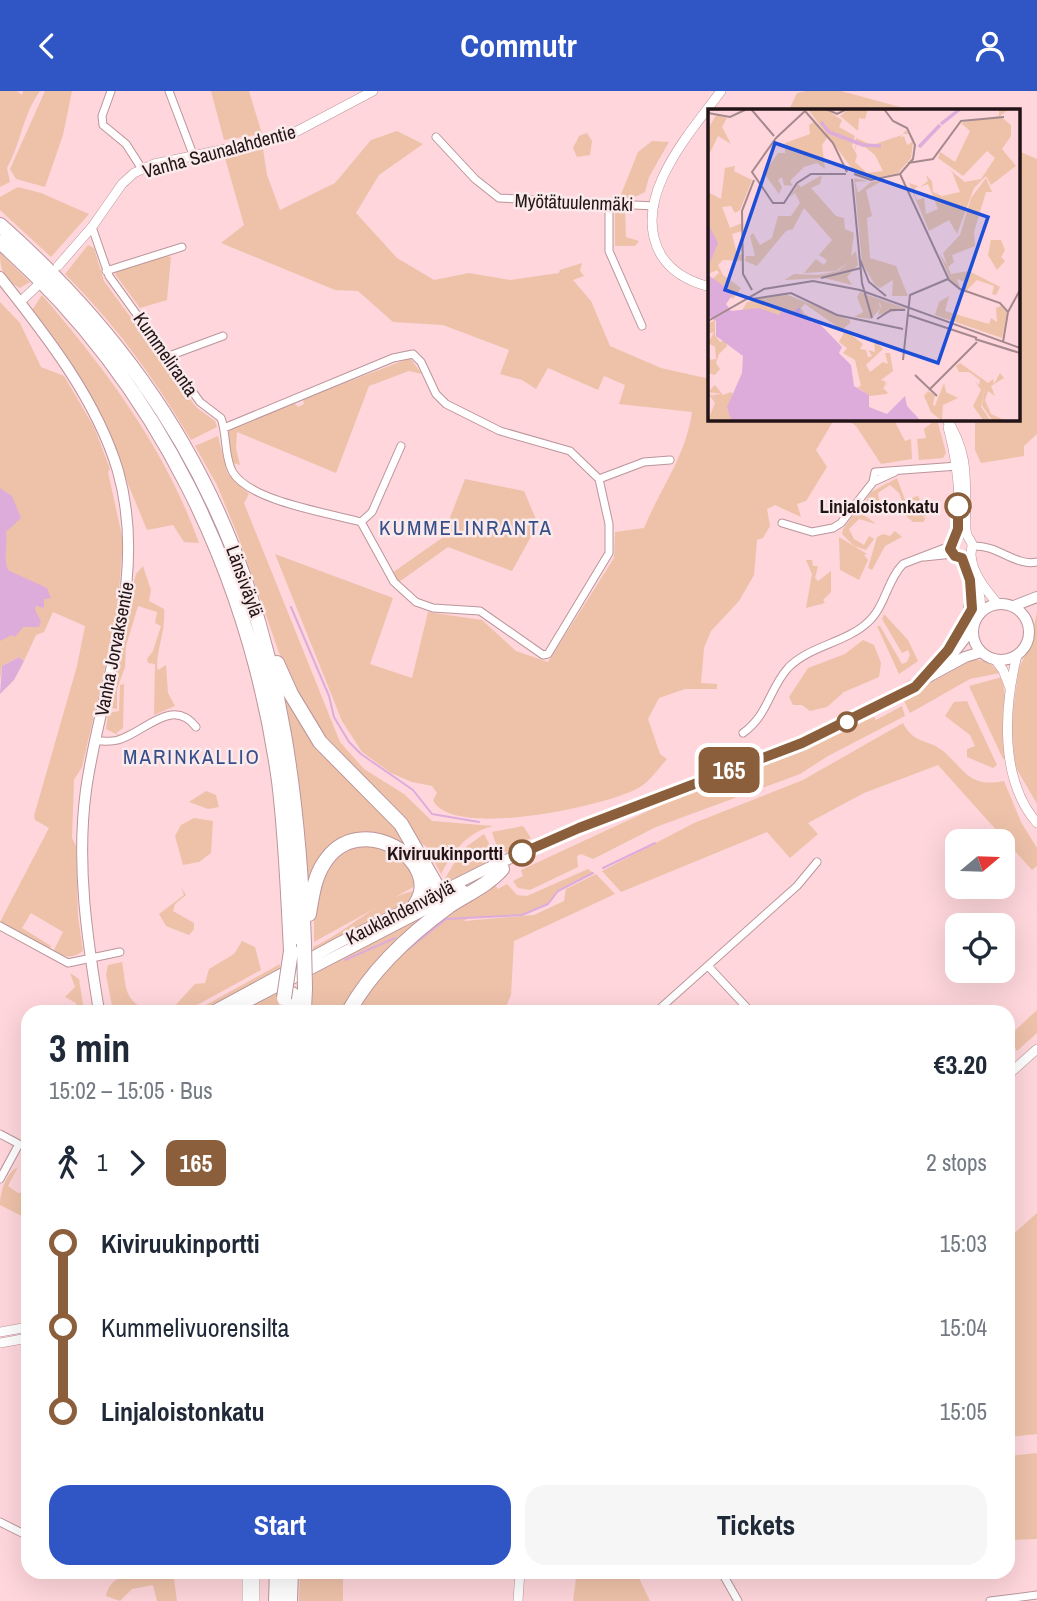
<!DOCTYPE html>
<html lang="en">
<head>
<meta charset="utf-8">
<style>
	:root { --surface:#fff; --page:#f6f6f7; --text:#1f2937; --muted:#747a83; --accent:#3056c5 }
	body { margin:0; font-family:"Archivo Narrow",sans-serif; background:var(--page); color:var(--text); height:100vh; display:flex; flex-direction:column; font-size:26px; white-space:nowrap }
	* { box-sizing:border-box; margin:0 }
	p { font-size:23px; color:var(--muted) }
	.icon { flex:none; width:38px; height:38px; fill:none; stroke:currentColor; stroke-width:2; stroke-linecap:round; stroke-linejoin:round }
	.map { position:relative; flex:1; overflow:hidden }
	.details { position:absolute; left:21px; top:914px; width:994px; height:574px; display:flex; flex-direction:column; background:var(--surface); border-radius:21px; box-shadow:0 7px 28px #0002 }
	.details>* { flex:none }
	.badge { padding:0 14px; border-radius:10px; font-size:24px; line-height:46px }
	.needle { width:46px; rotate:71deg }
	.fabs { position:absolute; left:945px; top:738px; display:grid; gap:14px }
	.fabs a { display:grid; place-items:center; width:70px; height:70px; border-radius:14px; background:var(--surface); box-shadow:0 7px 28px #0002; font-size:35px }
	.map>.badge { position:absolute; translate:-50% -50%; box-shadow:0 0 0 4px #fff }
	.legs { display:flex; align-items:center; gap:10px; height:77px; padding:0 28px; font-size:23px }
	.legs p { margin-inline-start:auto }
	.head { display:flex; align-items:center; justify-content:space-between; height:119px; padding:0 28px }
	h1 { font-size:38px; font-weight:700; line-height:52px }
	.cta { display:flex; gap:14px; margin-top:auto; padding:14px 28px }
	.cta a { flex:1; height:80px; border-radius:21px; background:var(--accent); color:#fff; font-size:28px; font-weight:700; line-height:80px; text-align:center }
	.cta a+a { background:var(--page); color:var(--text) }
	ul { padding:0 28px; list-style:none }
	li { display:flex; align-items:center; gap:24px; height:84px; font-size:26px }
	li i { display:grid; place-items:center; width:10px; height:100%; margin:0 9px; background:currentColor }
	li i::after { content:''; width:18px; height:18px; margin:-9px; border:5px solid; border-radius:50%; background:var(--surface) }
	li p { margin-inline-start:auto }
	li:first-child i { background:linear-gradient(#0000 50%,currentColor 0) }
	li:last-child i { background:linear-gradient(currentColor 50%,#0000 0) }
	header { display:flex; justify-content:space-between; align-items:center; height:91px; padding:0 28px; background:var(--accent); color:#fff; font-size:32px; font-weight:700 }
	.map>svg:first-child { display:block }
	.green { fill:#eec2a9 }
	.water { fill:#ddacdb }
	.lines { fill:none; stroke-linecap:round; stroke-linejoin:round }
	.stream { stroke:#ddacdb; stroke-width:2 }
	.minor-casing { stroke:#bb959b; stroke-width:9 }
	.tertiary-casing { stroke:#bb959b; stroke-width:10 }
	.secondary-casing { stroke:#bb959b; stroke-width:12 }
	.primary-casing { stroke:#bb959b; stroke-width:12 }
	.motorway-casing { stroke:#bb959b; stroke-width:16 }
	.minor { stroke:#fff; stroke-width:7 }
	.tertiary { stroke:#fff; stroke-width:9 }
	.secondary { stroke:#fff; stroke-width:10 }
	.primary { stroke:#fff; stroke-width:10 }
	.motorway { stroke:#fff; stroke-width:14 }
	.motorway-bridge-casing { stroke:#bb959b; stroke-width:16; stroke-linecap:butt }
	.motorway-bridge { stroke:#fff; stroke-width:14 }
	.line-1-casing { stroke:#fff; stroke-width:16 }
	.line-1 { stroke:#8b5e3c; stroke-width:10 }
	.stop-1-dot { fill:#fff; stroke:#8b5e3c; stroke-width:3.5 }
	.labels { text-anchor:middle; stroke-width:5; stroke-linejoin:round; paint-order:stroke }
	.street-label { font-size:19px; fill:#231517; stroke:#faeaec }
	.stop-label { font-size:19px; font-weight:bold; fill:#231517; stroke:#faeaec; text-anchor:end }
	.neighbourhood-label { font-size:21px; letter-spacing:2px; fill:#374f89; stroke:#faeaec }
	.inset-river { fill:none; stroke:#ddacdb; stroke-width:3.5 }
	.inset-road { fill:none; stroke:#a6898d; stroke-width:2 }
	.view { fill:#1d4ed8; fill-opacity:0.15; stroke:#1d4ed8; stroke-width:3.5 }
	.inset-edge { fill:none; stroke:#231517; stroke-width:3.5 }
</style>
</head>
<body>
<header><svg class="icon" aria-label="back" viewBox="0 0 24 24"><path d="M15 5l-7 7 7 7"/></svg>Commutr<svg class="icon" aria-label="person" viewBox="0 0 24 24"><circle cx="12" cy="8" r="4"/><path d="M4 21q1-7 8-7t8 7"/></svg></header>
<div class="map">
<svg width="1037" height="1510" viewBox="0 0 1037 1510">
	<rect width="100%" height="100%" fill="#fed6db"/>
	<path class="green" d="M0 0H17L22 4 23 0H40C23 23 21 52 7 77L10 91 0 96Z
		M45 0H72L63 44 45 96 16 88 10 78Z
		M211 0H249L262 43 224 49Z
		M806 0H841L911 19H789L797 2Z
		M397 40 423 53 379 84 356 122 397 167 434 189 469 182 510 189 559 182 560 179 582 172 580 180 584 185 573 189 591 210 610 255 661 277 710 288V327H835L816 359 827 376 806 410 797 413 801 426 775 414 767 418 770 435 763 447 757 449 754 484 739 510 711 540 704 557 701 592 717 593V598H685L659 607 648 628 660 663 667 668C659 677 650 690 640 696 609 715 451 749 433 709L437 702 432 695 412 691 391 682 362 661 342 630 275 463 393 507 370 573 412 587 428 521 482 529 516 560 548 571 614 467 615 441 644 437C661 396 686 365 692 321L619 313 625 294 604 285 598 299 548 277 536 298 522 289 500 283 509 259 443 234 393 231 358 200 335 199 221 152 244 134 225 67 263 58 267 84 280 119 335 92 371 49Z
		M587 42 592 50 590 64 577 66 573 57 579 45Z
		M652 50 669 51 649 86 645 101 631 108 620 106 638 61Z
		M1018 60 1037 68V343L1024 355V365L981 372 975 359V328L1018 327Z
		M18 96 41 102 89 123 51 166 0 119V106Z
		M625 118 626 146 639 150 635 155H615V121Z
		M88 154 94 157 104 190 196 316 215 330 217 336 191 349C155 288 115 233 65 183Z
		M0 162 30 191 20 197C4 189 0 179 0 162Z
		M167 165 171 166 167 209 140 217 115 183 118 179Z
		M42 204C107 280 165 357 199 452L184 451 173 434 147 439 95 313 32 219Z
		M0 211 20 232 41 276 64 285 94 336 110 378 108 381 123 450 117 524 82 676 74 689 72 747 76 755 78 826 83 860C71 868 66 867 54 859L63 841 31 822 22 837 51 855 49 860 0 831 49 737 35 729 34 725 77 575 85 535 53 521 44 541 36 544 24 570 19 566 2 575 0 589V547L43 506 50 507 0 479Z
		M410 267 422 283 409 280 369 295 336 382 237 341 236 357 240 374 233 372 227 347 230 338 294 312 298 316 304 313 303 308Z
		M845 327H893L905 350 911 348 912 368 881 373 856 335Z
		M937 328 946 362 943 367 919 369 917 348 926 347 924 338Z
		M218 345 227 382 249 403 244 412 340 651 364 678 404 703 432 730 493 735C466 742 454 759 441 783L426 755 417 751 324 650 288 587 238 445 217 394 195 355Z
		M897 387 905 409 918 405 921 412H903L899 402 890 394 878 402 881 422 872 423 862 416 871 401Z
		M465 388 524 400 538 433 512 480 448 456 399 491 392 482 442 447Z
		M916 413 924 416 926 425 922 426 926 427 923 431H913L903 422 904 416Z
		M857 419 876 433 859 428 849 438 854 448 864 454 869 445 874 448 866 459 854 455 842 443 843 438Z
		M895 440 902 446 885 455 872 479 868 477 877 446 883 443 890 445Z
		M839 446 867 463 864 464 868 469 859 489 840 479Z
		M806 469H812L813 475H818L815 487 818 490 831 480V501L823 509 825 512 806 517 812 483Z
		M143 475 151 499 149 510 164 518C166 539 157 556 157 576L158 579 166 574 168 602 175 615 154 624 155 573 148 572 147 568 153 560 161 535 155 532 157 521 138 515 126 555 125 576 117 598V618L107 616 132 498 136 483Z
		M1037 520V713L1015 675 1011 631 1019 577 1031 552Z
		M884 523 908 549 918 570 899 583 877 535H880L902 573 907 571 910 564 908 559 902 562 882 528Z
		M863 549 874 554 881 572 879 586 844 601 827 616 810 620 802 614H793L789 606 808 577 845 563Z
		M974 568 989 571 1000 582 970 588 910 622 904 610 917 599Z
		M1002 586C1008 612 1003 639 1006 667L1003 668 969 595Z
		M124 593 123 637 116 642 120 644 133 636 120 645 106 638 108 622 119 620 120 594Z
		M284 600 393 730 418 775 357 745 309 796 297 675Z
		M967 610 997 674 993 677 967 666V658L975 655 970 644 945 625 954 611Z
		M902 615 905 625 828 665 800 683 656 736 593 768 581 763 577 765 578 776 530 799 518 797 513 790 523 785 521 779 659 715 683 700 874 626 876 629Z
		M903 632C913 653 929 648 943 660 965 679 969 697 1004 690L1021 731 1037 757V775L1032 779 938 674 864 702 808 732 818 743 790 767 767 741 621 801 602 780 694 732 803 689Z
		M206 700 216 704 219 716 208 718 189 711Z
		M194 727 213 730 211 762 199 771 183 774 175 745 181 734Z
		M523 735 531 747 511 756 512 760 499 762 492 741Z
		M484 743 495 764C485 777 462 789 444 789L458 766H487L488 761 483 756 473 760 463 758Z
		M380 754 406 771 417 794 314 851V819L323 782 347 757Z
		M588 778 593 782 558 800 548 813 522 824 468 827 464 830 534 824 564 810 566 798 596 783 615 803 514 850 511 904 504 920H355C390 865 439 828 494 793L498 798 507 793 517 804 527 805Z
		M181 796 186 804 175 813 173 820 194 832V838L189 844 166 835 159 823 184 804Z
		M418 799 409 811 313 861V856C348 841 379 806 418 799Z
		M444 812 344 920H312L313 880Z
		M242 850 255 856 261 879 186 920H170L195 893 205 892 209 878 234 863Z
		M122 871C127 899 123 909 150 920H113L106 884 108 874Z
		M280 873 279 880 207 920H195Z
		M70 882 79 888 84 920H77L76 912 65 906 75 896Z
		M280 896 278 920H236Z
		M1037 919V942L1017 960 1008 946Z
		M18 1076 8 1095 18 1102 28 1101V1128L0 1114C0 1101 6 1082 18 1076Z
		M1037 1122V1343L1008 1346V1148Z
		M1037 1362V1448L1008 1449V1365Z
		M577 1480 636 1481 650 1510H573Z
		M146 1481H173L177 1510H157L153 1494 132 1498 120 1510 106 1505C110 1485 127 1483 144 1485Z
		M300 1481H343V1510H299Z"/>
	<path class="water" d="M0 397 12 405 21 427 6 441C8 455 3 465 8 479L47 497 51 507 44 508V517L36 515 35 519 41 530 39 536H23L15 546 12 544 0 550Z
		M19 566 24 570 14 589 0 603 2 575Z"/>
	<g class="lines">
		<path class="stream" d="M291 516 329 605 334 626 349 651 361 663 413 699 432 723 479 731
			M603 777 655 752
			M407 859 446 828 522 824 548 813 558 800 593 782
			M345 869 395 847"/>
		<defs>
			<path id="minor" d="M111 0 102 25 103 34 126 53 142 78
				M169 0 194 66
				M436 46 475 88 499 107 654 115
				M609 113V160L642 235
				M92 136 109 185 200 311 221 327C227 343 224 364 232 380 248 410 329 422 361 431L394 491 416 511 433 517 480 520 543 564 548 563 609 462V433L599 388 570 360 500 340 446 313 436 303 421 271 413 263 393 267 224 337
				M106 180 182 156
				M169 265 223 245
				M599 388 644 371 670 369
				M873 391 895 381
				M361 431 372 421 401 355
				M782 432 812 441 833 437 841 432 873 391 875 381 958 375
				M972 455C997 453 1016 476 1037 471
				M924 466 953 463
				M743 642C769 623 769 598 788 577 809 555 845 552 867 532 885 517 887 489 903 473L950 455
				M96 650C103 650 111 651 118 649 144 642 172 605 196 636
				M0 835 68 872 120 861
				M708 875 750 920
				M657 920 797 795 817 771
				M0 1043 19 1053 0 1088
				M0 1431 28 1445
				M721 1480 738 1510
				M990 1510 1037 1504"/>
			<path id="tertiary" d="M58 175 92 136 122 93 134 82 154 73 288 45 373 0
				M710 196C690 191 672 182 661 164 629 108 690 42 721 0
				M20 211 37 195
				M946 327C972 367 964 394 966 439 966 446 970 447 972 453 972 456 971 462 971 464 972 482 986 499 997 512
				M948 336C957 369 961 403 958 437 957 446 951 450 950 458L955 465 962 467
				M962 467 980 506 981 520
				M1017 564C1004 617 999 688 1037 732
				M995 568 1003 579 1010 597
				M1008 984 1037 958
				M0 1241 28 1236
				M0 1252 28 1247
				M247 1510V1480
				M255 1510V1480
				M518 1510 520 1480"/>
			<path id="secondary" d="M0 186C46 244 97 309 118 380 149 489 101 592 86 699 76 773 87 847 99 920"/>
			<path id="primary" d="M973 541a28 28 0 1 1 56 0a28 28 0 1 1-56 0Z
				M1014 515 1037 506
				M944 574 973 537
				M927 583C953 557 976 527 970 489
				M213 920 340 851 488 777 579 737 829 640 965 566 981 561
				M230 920 463 799"/>
			<path id="motorway" d="M0 134C227 335 294 558 304 853
				M0 151C158 290 250 483 279 690 286 746 288 803 291 860
				M277 572 291 603 320 651 401 733 440 801 437 813
				M309 823C312 806 314 787 324 772 359 716 446 771 415 814
				M291 920 292 903
				M304 920 305 897
				M349 920C373 877 409 844 449 815 467 803 488 794 502 778
				M276 1510 277 1480
				M290 1510 291 1480"/>
		</defs>
		<use href="#minor" class="minor-casing"/>
		<use href="#tertiary" class="tertiary-casing"/>
		<use href="#secondary" class="secondary-casing"/>
		<use href="#primary" class="primary-casing"/>
		<use href="#motorway" class="motorway-casing"/>
		<use href="#minor" class="minor"/>
		<use href="#tertiary" class="tertiary"/>
		<use href="#secondary" class="secondary"/>
		<use href="#primary" class="primary"/>
		<use href="#motorway" class="motorway"/>
		<defs>
			<path id="motorway-bridge" d="M304 853 305 897
				M284 907 291 860"/>
		</defs>
		<use href="#motorway-bridge" class="motorway-bridge-casing"/>
		<use href="#motorway-bridge" class="motorway-bridge"/>
	</g>
	<g class="lines">
		<defs>
			<path id="line-1" d="M522 762 579 737 802 652 915 596 948 559 972 518 970 489 962 467 955 465 950 458 958 438V415"/>
		</defs>
		<use href="#line-1" class="line-1-casing"/>
		<use href="#line-1" class="line-1"/>
	</g>
	<g class="stop-1-dot">
		<circle cx="958" cy="415" r="12"/>
		<circle cx="847" cy="631" r="9"/>
		<circle cx="522" cy="762" r="12"/>
	</g>
	<g class="labels">
		<g class="street-label">
			<text transform="translate(219 60) rotate(-15)" y="7">Vanha Saunalahdentie</text>
			<text transform="translate(574 111) rotate(2)" y="7">Myötätuulenmäki</text>
			<text transform="translate(166 263) rotate(55)" y="7">Kummeliranta</text>
			<text transform="translate(245 490) rotate(70)" y="7">Länsiväylä</text>
			<text transform="translate(114 558) rotate(-79)" y="7">Vanha Jorvaksentie</text>
			<text transform="translate(400 821) rotate(-27)" y="7">Kauklahdenväylä</text>
		</g>
		<g class="stop-label">
			<text x="939" y="422">Linjaloistonkatu</text>
			<text x="503" y="769">Kiviruukinportti</text>
		</g>
		<g class="neighbourhood-label">
			<text x="466" y="444">KUMMELINRANTA</text>
			<text x="192" y="673">MARINKALLIO</text>
		</g>
	</g>
	<g transform="translate(708 18)">
		<rect width="312" height="312" fill="#fed6db"/>
		<path d="M100 0H117L134 11 131 18 147 27 144 37 149 46 147 53 159 64 175 62 167 46 157 38 149 35 147 42 148 29 164 36 194 26 192 29 196 27 199 36 204 33 200 25H195L198 21 205 34 203 49 190 64 163 70 148 65ZM141 0H160L157 10 151 9 150 22 132 7ZM291 0H301L292 7 303 16V27L294 40 308 57 283 76 278 67 266 79 249 125 241 111 221 122 201 74 210 77 205 81 209 91 216 89 218 105 230 100 220 75 212 78 220 72 218 66 224 72 225 83 234 87 252 83 244 63 237 57 257 73 273 70 287 49 279 42 255 67 230 49 232 43 247 53 262 22 253 14 291 7ZM8 6 19 9 14 18 23 35 10 27 0 48V20ZM107 12 119 29 114 36 117 60 109 54 96 58 82 72 85 77 76 76 74 68 70 71 74 78 71 85 56 64 70 44H77V34L102 25 101 16ZM27 57 26 62 44 71 32 101 27 104 23 97 14 98 22 119 34 114V122L24 125 29 145 36 146 35 152 15 151 10 156 15 166 33 179 25 190 4 176 0 167 4 170 11 164 9 161 0 165V83L13 90 17 59ZM114 66 112 75 103 79 128 107 136 109 137 120 146 124 143 147 148 142 150 156 139 168 144 176 116 169 76 171 86 165 110 166 130 162 142 152 128 162 96 164 108 150 116 156 119 151 111 146 124 131 96 99 85 120 78 122 49 157 37 152 38 147H47L42 127 45 124 52 136 64 129 70 107H83L92 94 87 84 82 88 90 75 93 78ZM146 69 160 72 147 73 150 84 163 73 176 71 158 81 164 107 159 109 162 149 188 157 200 187H184L185 171 172 179 167 176 154 154ZM278 69 284 83H278L266 123 267 137 244 146 246 153 240 158 243 165 261 162 292 178 288 186 284 185 286 177 269 171 259 181 254 180 260 174 249 170 252 179 243 172 231 144 239 156 235 144 252 126 263 89ZM283 131H293L297 141 293 148 297 152 289 161 280 146ZM152 183 157 185 199 200 170 206 173 197 171 192 172 200 163 210 146 208 155 203 149 188ZM75 184 142 211V214L134 221 97 195 93 199 100 210 95 211 91 207 28 204 26 202 33 203 39 193ZM241 187 237 202 281 215 283 209 289 213 288 199 293 197 299 204 294 229 227 206 231 193ZM7 211V226L12 233 18 230 19 237 11 245 8 254 12 260 7 266 0 264V251L8 250 7 238 0 234 6 223 0 225V215ZM137 221 155 235 152 240 158 241 160 248 164 247 160 241 167 243 166 231 175 240 158 256 162 263 175 253 180 255 177 244H182L185 262 173 271 178 273 176 277 182 272 175 279 180 284 178 285 162 287 149 278 153 277 147 251 135 244 139 239 131 233ZM252 254 280 274 285 270 286 275 292 264 296 269 283 277 287 287 280 282 277 291 283 305 296 311H284L277 301 274 296 277 278 273 298 282 311H275L265 297 273 281 267 272 271 276 272 271 261 263H251L248 257ZM236 274 238 283 250 289 235 296 234 312 223 303 216 287 220 282 227 286 225 296 227 297ZM7 276 15 286 23 283 50 311H0L7 294 0 284 8 289 4 286 14 285 0 283Z" fill="#eec2a9"/>
		<path d="M0 115 10 134 0 158ZM0 166 26 184 18 195 23 202 51 199 71 206 75 199 85 203 91 198 96 210 98 205 104 214 108 211 134 238 131 244 143 256 146 277 161 286V298L179 305 197 287 199 297 212 311H23L19 298 34 264 35 247 8 227V212L0 207Z" fill="#ddacdb"/>
		<path class="inset-river" d="M113 13 121 23 155 36 173 37M233 15 252 0M211 38 232 16M107 213 95 226 86 251 148 312"/>
		<path class="inset-road" d="M43 0 66 27M118 0 129 5 139 0M176 0 185 12 199 19 207 36 205 50 192 65M97 2 125 34 139 63M0 4 22 8 39 0M68 29 44 63 65 94H76L89 74 103 65H138M68 29 97 2M200 54 225 50 253 12 296 8M146 65 163 71 192 65M192 65 241 171 252 180 292 194 300 203M144 70 154 174 164 209M151 148 161 173 178 187M113 169 153 159M44 181 35 165 34 102 46 71M44 190 83 184 129 206 195 220M300 203 312 181M200 206 269 229M169 210 183 201H197M0 212 56 180 105 172 152 181 312 239M295 233 300 203M305 242 267 230 312 244M195 251 202 186 240 170M207 266 229 287M221 281 269 233"/>
		<path class="view" d="M67 34 280 108 230 254 17 181Z"/>
		<rect width="312" height="312" class="inset-edge"/>
	</g>
</svg>
<div class="fabs">
<a><svg class="needle" viewBox="-14 -14 28 28"><path d="M0-13l5 13h-10z" fill="#e53935"/><path d="M0 13l5-13h-10z" fill="#747a83"/></svg></a>
<a><svg class="icon" aria-label="locate" viewBox="0 0 24 24"><circle cx="12" cy="12" r="6"/><path d="M12 2v4M12 18v4M2 12h4M18 12h4"/></svg></a>
</div>
<b class="badge" style="left:729px;top:679px;background:#8b5e3c;color:#fff">165</b>
<section class="details">
<div class="head"><div><h1>3 min</h1><p>15:02 – 15:05 · Bus</p></div><b>€3.20</b></div>
<div class="legs"><svg class="icon" aria-label="walk" viewBox="0 0 24 24"><circle cx="13" cy="4" r="2"/><path d="M13 8l-2 6 4 7M11 14l-3 7M7 12l3-4h3l4 4"/></svg>1<svg class="icon" aria-label="forward" viewBox="0 0 24 24"><path d="M9 5l7 7-7 7"/></svg><b class="badge" style="background:#8b5e3c;color:#fff">165</b><p>2 stops</p></div>
<ul>
<li><i style="color:#8b5e3c"></i><b>Kiviruukinportti</b><p>15:03</p></li>
<li><i style="color:#8b5e3c"></i><span>Kummelivuorensilta</span><p>15:04</p></li>
<li><i style="color:#8b5e3c"></i><b>Linjaloistonkatu</b><p>15:05</p></li>
</ul>
<div class="cta"><a>Start</a><a>Tickets</a></div>
</section>
</div>
</body>
</html>
